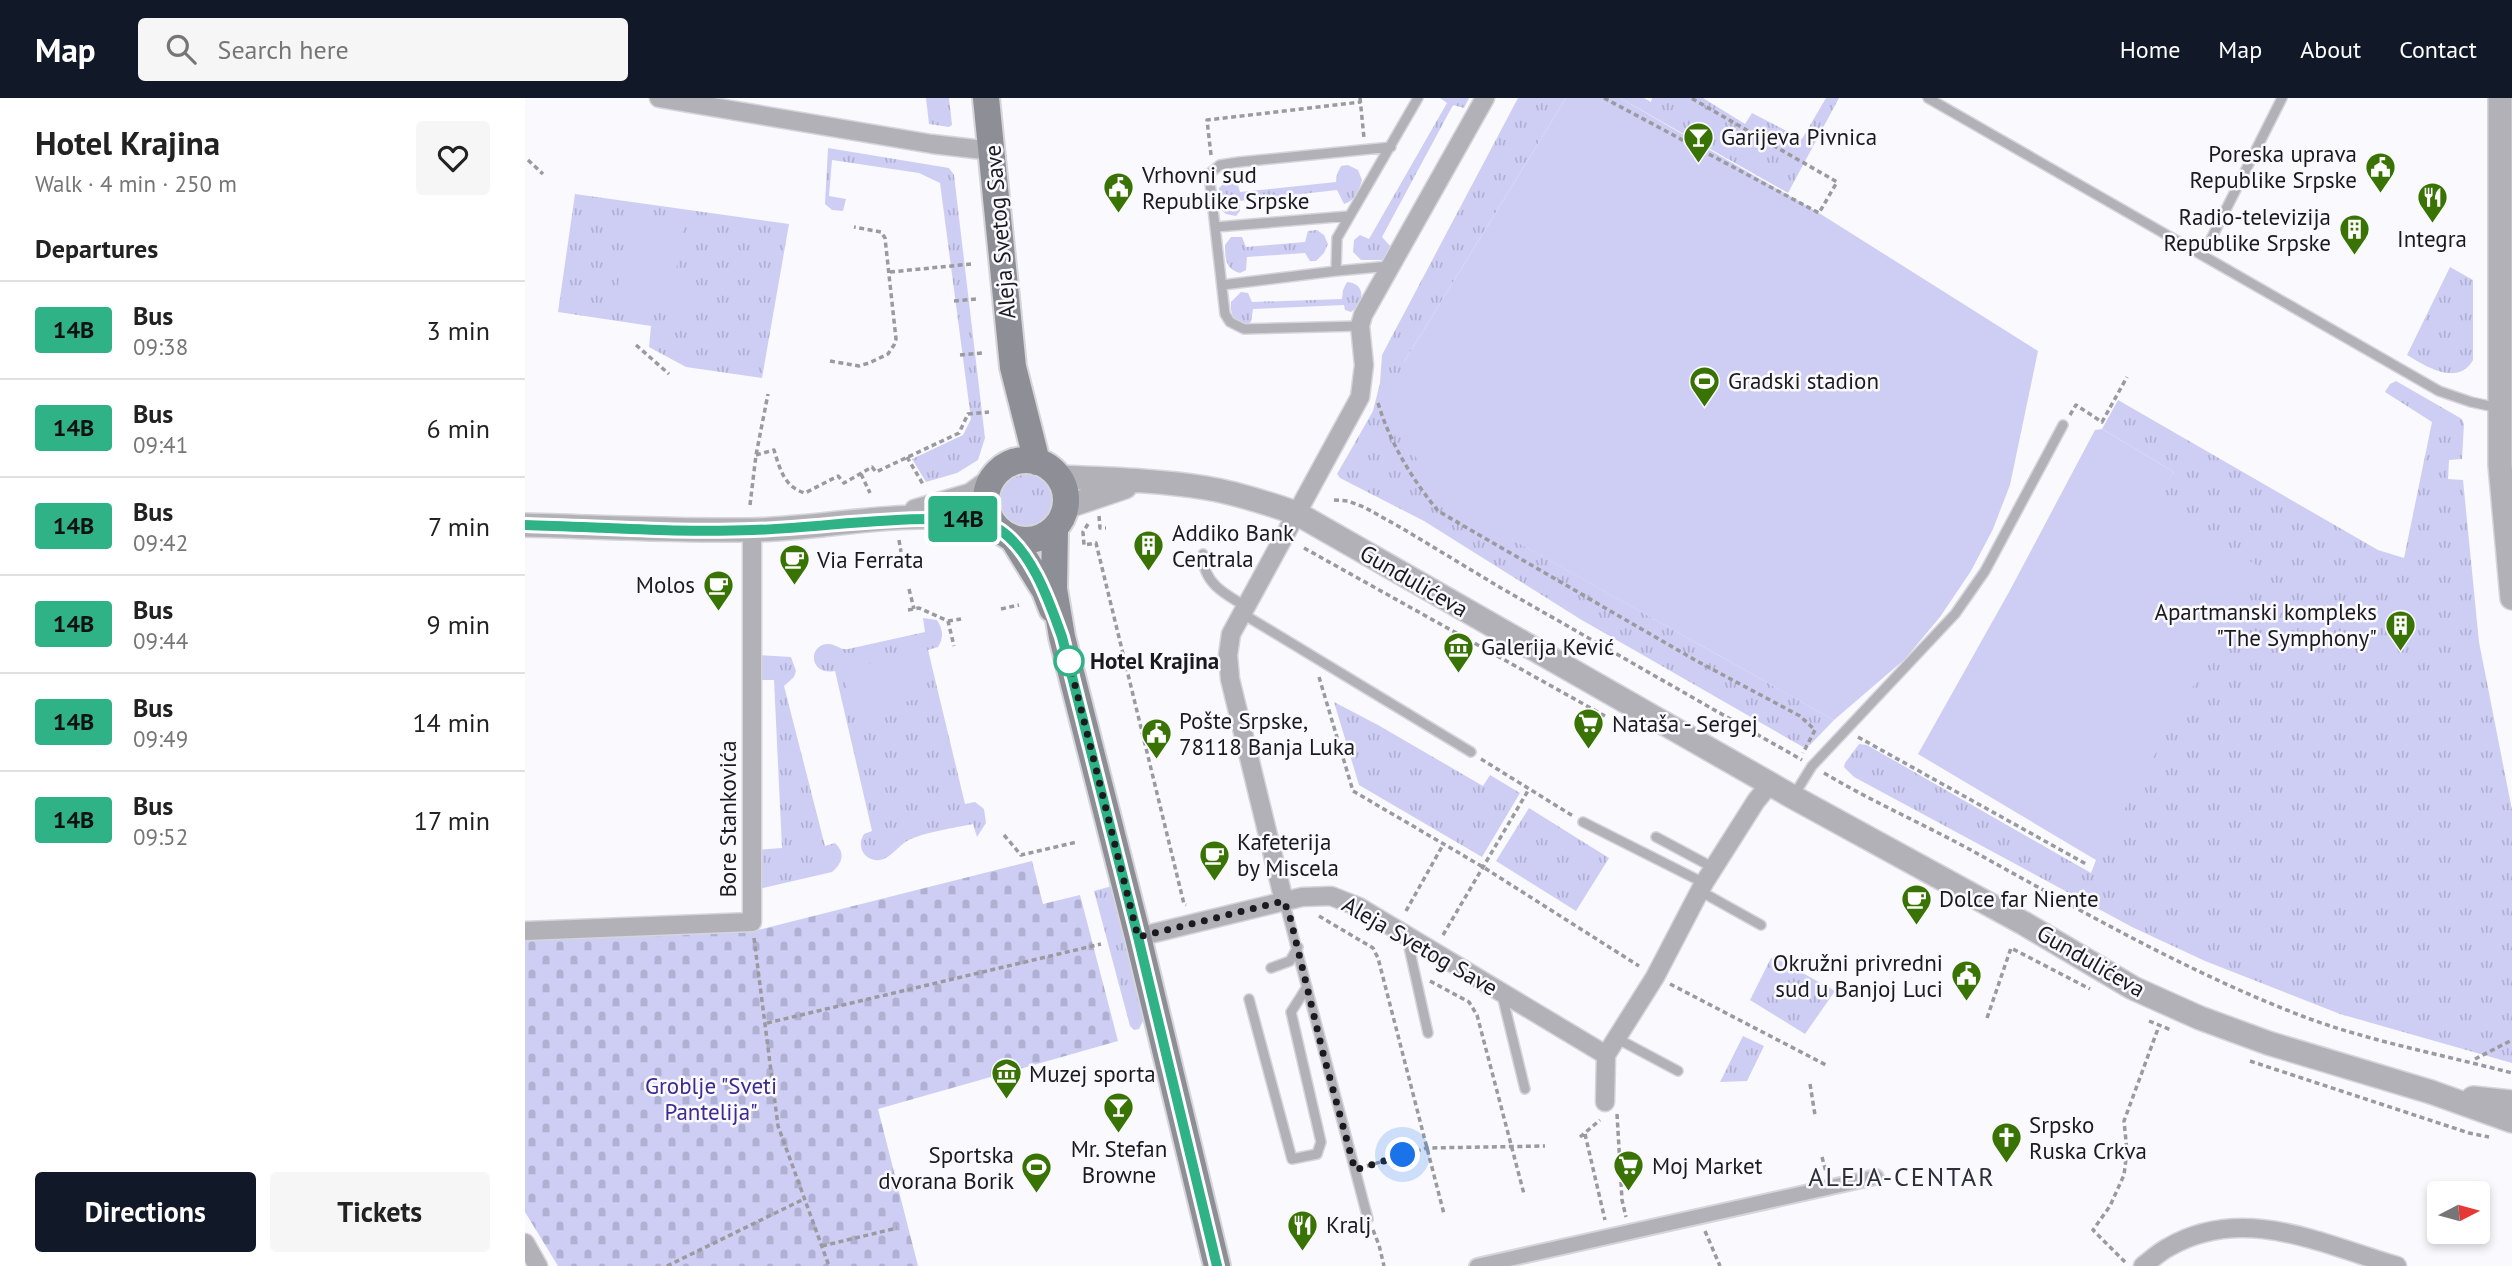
<!DOCTYPE html>
<html lang="en">
<head>
<meta charset="utf-8">
<style>
	:root { --surface:#fff; --page:#f6f6f6; --text:#222; --muted:#767676; --line:#e0e0e0; --accent:#111827 }
	body { margin:0; font-family:"PT Sans",sans-serif; background:var(--page); color:var(--text); height:100vh; display:flex; flex-direction:column; font-size:26px; white-space:nowrap }
	* { box-sizing:border-box; margin:0 }
	p { font-size:23px; color:var(--muted) }
	.icon { flex:none; width:38px; height:38px; fill:none; stroke:currentColor; stroke-width:2; stroke-linecap:round; stroke-linejoin:round }
	.map { position:relative; flex:1; overflow:hidden }
	.panel { display:flex; flex-direction:column; background:var(--surface); width:525px }
	.panel>* { flex:none }
	.badge { padding:0 14px; border-radius:5px; font-size:24px; line-height:46px }
	.needle { width:46px; rotate:84deg }
	.controls { position:absolute; left:1902px; top:1083px; display:grid; gap:14px }
	.controls a { display:grid; place-items:center; width:63px; height:63px; border-radius:7px; background:var(--surface); box-shadow:0 4px 10px #0003; font-size:35px }
	.you { position:absolute; width:35px; height:35px; margin:-18px; border:5px solid #fff; border-radius:50%; background:#1a73e8; box-shadow:0 0 0 10px #1a73e833 }
	.map>.badge { position:absolute; translate:-50% -50%; box-shadow:0 0 0 4px #fff }
	h2 { padding:0 35px; font-size:26px; line-height:63px }
	.round { display:grid; place-items:center; flex:none; width:74px; height:74px; border-radius:7px; background:var(--page) }
	.headline { display:flex; align-items:center; justify-content:space-between; height:119px; padding:0 35px }
	h1 { font-size:33px; font-weight:700; line-height:52px }
	.primary-button { display:flex; gap:14px; margin-top:auto; padding:14px 35px }
	.primary-button a { flex:1; height:80px; border-radius:7px; background:var(--accent); color:#fff; font-size:28px; font-weight:700; line-height:80px; text-align:center }
	.primary-button a+a { background:var(--page); color:var(--text) }
	ul { padding:0; list-style:none }
	li { display:flex; align-items:center; gap:21px; height:98px; padding:0 35px; border-top:2px solid var(--line) }
	li div { flex:1 }
	li b { display:block; font-size:26px }
	li em { font-style:normal }
	li .badge { min-width:77px; font-weight:700; text-align:center }
	header { display:flex; align-items:center; gap:42px; box-sizing:border-box; height:98px; padding:0 35px; background:var(--accent); color:#fff }
	header strong { font-size:33px }
	nav { display:flex; gap:38px; margin-inline-start:auto; font-size:24px }
	.search { width:490px; height:63px; background:var(--page); display:flex; align-items:center; gap:18px; box-sizing:border-box; padding:0 24px; border-radius:7px; color:var(--muted); font-size:26px }
	main { display:flex; flex:1; min-height:0 }
	.map>svg:first-child { display:block }
	.grass { fill:url(#grass-tufts) }
	.cemetery { fill:url(#cemetery-stones) }
	.green { fill:#cecef5 }
	.lines { fill:none; stroke-linecap:round; stroke-linejoin:round }
	.service-casing { stroke:#d5d5da; stroke-width:12 }
	.pedestrian-casing { stroke:#d5d5da; stroke-width:18 }
	.minor-casing { stroke:#d5d5da; stroke-width:21 }
	.tertiary-casing { stroke:#d5d5da; stroke-width:26 }
	.secondary-casing { stroke:#d5d5da; stroke-width:30 }
	.path { stroke:#9a9a9f; stroke-width:3.5; stroke-dasharray:5 3.5; stroke-linecap:butt }
	.service { stroke:#b1b1b7; stroke-width:9 }
	.pedestrian { stroke:#b1b1b7; stroke-width:14 }
	.minor { stroke:#b1b1b7; stroke-width:18 }
	.tertiary { stroke:#b1b1b7; stroke-width:23 }
	.secondary { stroke:#8e8e96; stroke-width:26 }
	.line-casing { stroke:#fff; stroke-width:16 }
	.line { stroke:#2eb286; stroke-width:10 }
	.walk { stroke:#1b1b1f; stroke-width:7; stroke-dasharray:0 12.6 }
	.stop-dot { fill:#fff; stroke:#2eb286; stroke-width:3.5 }
	.labels { text-anchor:middle; stroke-width:5; stroke-linejoin:round; paint-order:stroke }
	.poi-label { font-size:23px; fill:#1b1b1f; stroke:#f9f9fe; text-anchor:start }
	.street-label { font-size:23px; fill:#1b1b1f; stroke:#f9f9fe }
	.stop-label { font-size:23px; font-weight:bold; fill:#1b1b1f; stroke:#f9f9fe; text-anchor:start }
	.park-label { font-size:23px; fill:#3e2990; stroke:#f9f9fe }
	.quarter-label { font-size:26px; letter-spacing:2px; fill:#2e2e38; stroke:#f9f9fe }
</style>
</head>
<body>
<header>
<strong>Map</strong>
<div class="search"><svg class="icon" aria-label="search" viewBox="0 0 24 24"><circle cx="10" cy="10" r="6"/><path d="M15 15l6 6"/></svg>Search here</div>
<nav><a>Home</a><a>Map</a><a>About</a><a>Contact</a></nav>
</header>
<main>
<section class="panel">
<div class="headline"><div><h1>Hotel Krajina</h1><p>Walk · 4 min · 250 m</p></div><a class="round"><svg class="icon" aria-label="heart" viewBox="0 0 24 24"><path d="M12 20l-8-8c-3-5 5-10 8-4 3-6 11-1 8 4z"/></svg></a></div>
<h2>Departures</h2>
<ul>
<li><span class="badge" style="background:#2eb286;color:#111">14B</span><div><b>Bus</b><p>09:38</p></div><em>3 min</em></li>
<li><span class="badge" style="background:#2eb286;color:#111">14B</span><div><b>Bus</b><p>09:41</p></div><em>6 min</em></li>
<li><span class="badge" style="background:#2eb286;color:#111">14B</span><div><b>Bus</b><p>09:42</p></div><em>7 min</em></li>
<li><span class="badge" style="background:#2eb286;color:#111">14B</span><div><b>Bus</b><p>09:44</p></div><em>9 min</em></li>
<li><span class="badge" style="background:#2eb286;color:#111">14B</span><div><b>Bus</b><p>09:49</p></div><em>14 min</em></li>
<li><span class="badge" style="background:#2eb286;color:#111">14B</span><div><b>Bus</b><p>09:52</p></div><em>17 min</em></li>
</ul>
<div class="primary-button"><a>Directions</a><a>Tickets</a></div>
</section>
<div class="map">
<svg width="1987" height="1168" viewBox="0 0 1987 1168">
	<defs>
		<pattern id="grass-tufts" width="24" height="20" patternUnits="userSpaceOnUse" patternTransform="scale(1.75)"><rect width="24" height="20" fill="#cecef5"/><path d="M3 7l-1-3M5 7V3M7 7l1-3M15 17l-1-3M17 17v-4M19 17l1-3" fill="none" stroke="#b0b0d2"/></pattern>
		<pattern id="cemetery-stones" width="16" height="16" patternUnits="userSpaceOnUse" patternTransform="scale(1.75)"><rect width="16" height="16" fill="#cecef5"/><path d="M2 7V4a2 2 0 0 1 4 0v3zM10 15v-3a2 2 0 0 1 4 0v3z" fill="#b0b0d2"/></pattern>
	</defs>
	<rect width="100%" height="100%" fill="#f9f9fe"/>
	<path class="grass" d="M401 0H424L427 27 424 29 404 26Z
		M915 0H944L939 10 928 7 857 139 866 149 862 159 858 162H836L828 154 829 142 835 137 844 141 922 5Z
		M993 0H1041L879 264 919 403 1309 622 1285 647 1278 649 1055 521 899 423 815 380 812 376 848 313 855 285 857 257Z
		M1095 0H1119L1126 4 1127 0H1178L1220 26 1227 15 1277 41 1301 0H1314L1263 95Z
		M303 50 424 70 429 77 460 340 453 362 432 375 401 384 387 361 438 337 446 321 415 85 394 75 307 62 304 98 321 101 318 113 307 112 300 106Z
		M823 67 833 72 837 82C834 92 830 103 819 106L812 92 715 103V113L711 118 701 116 695 111 694 90 704 81 712 84 715 94 811 84 812 76 816 68Z
		M50 96 264 126 237 280 161 269 124 249 126 228 33 214Z
		M792 132 799 137 803 146 799 155 791 163H785L780 155 722 159 721 172 715 175C700 171 700 160 700 147L706 139H717L721 149 780 144 783 133Z
		M1925 169 1948 182V262C1933 289 1900 268 1882 257Z
		M822 184C842 186 839 205 826 214L820 212 819 207 728 211 726 224 718 227C708 222 705 215 706 204L716 194 723 195 727 204 817 201 818 192Z
		M1871 283 1937 321 1939 326 1937 361 1924 362 1923 381 1938 382 1954 544 1987 712V965L1815 916 1680 863 1607 829 1329 679 1319 669 1320 665 1334 646 1342 647 1566 775 1571 762 1626 406 1649 374 1577 331 1593 302 1853 452 1879 460 1907 324 1860 294 1865 286Z
		M472 404a28 28 0 1 1 56 0a28 28 0 1 1-56 0Z
		M398 520 412 522C418 531 419 540 413 549L403 552 440 706 450 704 459 711 461 725 452 739 448 726C429 730 399 734 382 743 373 748 365 761 355 762 339 764 331 748 339 736L347 733 310 573C285 578 282 548 302 546 310 545 314 552 323 551L400 534Z
		M234 557 266 559 271 573 269 579 259 588 300 748 310 745C321 755 317 766 307 774L234 791 232 752 257 750 249 582H233Z
		M809 604 853 627 958 688 965 677 995 695 957 759 834 687Z
		M1004 710 1084 760 1051 813 971 763Z
		M587 788 618 910 619 921 614 931 609 932 605 928 569 793Z
		M1246 860 1256 863 1310 893 1280 936 1225 902Z
		M1218 938 1239 948 1222 983 1195 984Z"/>
	<path class="cemetery" d="M507 763 518 806 555 797 593 943 353 1011 393 1168H33L0 1114V842L225 834Z"/>
	<path class="green" d="M1041 0H1095L1294 115 1513 253 1485 387 1468 431 1446 473 1415 519 1380 561 1309 622 918 403 859 308 879 264Z
		M103 118 158 125 150 180 167 183 161 218 90 208Z
		M1577 331 1649 374 1627 407 1735 469 1571 762 1393 656 1484 494 1570 332Z
		M390 554 400 599 328 616 319 572Z"/>
	<g class="lines">
		<defs>
			<path id="service" d="M1403 0 1914 293 1946 304 1974 310
				M691 129 824 118
				M1678 157 1757 0
				M865 168 811 173 812 140 893 0
				M697 187 811 173
				M835 228 719 231 705 224 700 216 684 76 695 67 714 64 866 49
				M678 456C677 484 699 496 722 509
				M718 516 946 654
				M1269 697 1287 668 1430 516 1460 473 1538 327
				M1058 724 1179 785
				M1131 739 1189 770
				M1175 793 1236 827
				M759 803 843 1121
				M882 840 903 935
				M746 870 765 863 773 849
				M977 897 1000 991
				M724 901 767 1061 792 1056 796 1044 766 914 782 889
				M1091 940 1153 973"/>
			<path id="pedestrian" d="M952 1168 1351 1079"/>
			<path id="minor" d="M134 0 407 46 467 53
				M759 803 705 581 703 557 706 536 835 299 839 267 835 228 838 217 960 0
				M0 833 227 824V432
				M613 839 777 799 806 798 834 809 1081 957
				M1080 1004 1081 957 1130 879 1179 785 1231 703 1245 686
				M0 1145 13 1168
				M1618 1168C1626 1162 1634 1154 1644 1149 1718 1106 1797 1146 1872 1168"/>
			<path id="tertiary" d="M1975 0V367L1987 500
				M534 379C583 381 632 382 681 390 712 395 742 405 771 415L1268 699 1500 826 1608 890 1675 920 1743 945 1906 994 1987 1023
				M541 409 600 389
				M391 413 446 397 465 383
				M0 427C75 429 150 433 225 432 300 432 400 405 471 429
				M1948 1000 1987 1004"/>
			<path id="secondary" d="M461 0 488 269 512 364
				M461 402a40 40 0 1 1 80 0a40 40 0 1 1-80 0Z
				M530 430 529 491 537 539 613 839 692 1168
				M488 441 520 493 527 511"/>
		</defs>
		<use href="#service" class="service-casing"/>
		<use href="#pedestrian" class="pedestrian-casing"/>
		<use href="#minor" class="minor-casing"/>
		<use href="#tertiary" class="tertiary-casing"/>
		<use href="#secondary" class="secondary-casing"/>
		<path class="path" d="M835 0 839 40
			M1079 0 1294 115 1312 84 1166 0
			M686 57 682 22 836 4
			M3 62 18 76
			M365 174 446 166
			M429 203 451 201
			M111 247 144 276
			M435 257 457 255
			M305 263 334 268 344 265 363 256 369 247 371 241 360 140 356 134 329 129
			M853 305C865 345 887 381 913 413L1170 562 1275 618 1290 632 1278 655
			M1545 317 1551 307 1577 324 1602 279
			M231 357 249 352C255 371 259 389 280 395L313 378 319 385 347 369 351 374 434 335 443 316 464 314
			M382 359 399 388
			M336 376 345 395
			M809 402 823 403 839 409 880 432 976 490 1277 662
			M225 407 231 357 243 296
			M574 418 575 430H581
			M563 426 558 434 559 447 571 445 659 806 661 807
			M374 442 376 454
			M779 450 1080 618
			M384 491 389 511
			M476 511 494 507
			M383 512 394 510 423 523 429 548
			M423 523 436 521
			M794 579 828 693 958 769 1114 868
			M1333 639 1561 766
			M956 661 1048 718
			M1299 675C1346 703 1396 725 1444 751 1553 811 1660 873 1777 918 1843 943 1919 957 1987 975
			M479 737 496 757 552 744
			M881 813 919 745
			M794 818 848 850 853 860 919 1116
			M918 837 1004 691
			M229 840 253 1028 304 1168
			M905 883 944 904 952 917 999 1096
			M1145 886 1301 967
			M1462 920 1486 850 1565 891
			M1624 923 1646 932
			M242 925 576 846
			M1950 961 1987 942
			M1725 963 1944 1035 1964 1039
			M1285 986 1290 1017
			M1092 1016 1097 1102 1101 1119
			M1060 1036 1080 1122
			M1055 1039 1075 1022
			M1297 1059 1301 1074
			M842 1068 902 1050 1020 1048
			M848 1132 854 1147 859 1168
			M1180 1133 1195 1168
			M297 1148 372 1130
			M1600 1164 1568 1132 1585 1108 1599 1077 1602 1053 1599 1023 1634 928
			M142 1168 281 1100"/>
		<use href="#service" class="service"/>
		<use href="#pedestrian" class="pedestrian"/>
		<use href="#minor" class="minor"/>
		<use href="#tertiary" class="tertiary"/>
		<use href="#secondary" class="secondary"/>
	</g>
	<g class="lines">
		<defs>
			<path id="line" d="M0 427C75 429 154 435 228 432 290 430 351 420 413 421 431 421 453 420 470 429 505 448 524 502 537 539L613 839 692 1168"/>
		</defs>
		<use href="#line" class="line-casing"/>
		<use href="#line" class="line"/>
		<path class="walk" d="M544 563 613 839 759 803 765 819 798 955 830 1072 878 1057"/>
	</g>
	<defs>
		<symbol id="bar-pin" viewBox="-11 -11 22 30"><path d="M0 17L-7.5 6A9.5 9.5 0 1 1 7.5 6Z" fill="#397303" stroke="#f9f9fe"/><path d="M-6-5H6L.8 .8V4.5H3.5V6h-7V4.5H-.8V.8Z" fill="#fff"/></symbol>
		<symbol id="civic-pin" viewBox="-11 -11 22 30"><path d="M0 17L-7.5 6A9.5 9.5 0 1 1 7.5 6Z" fill="#397303" stroke="#f9f9fe"/><path d="M-.6-6.5H3V-4.5H.6V-3L4-1V1h2V6H-6V1h2V-1L-.6-3ZM-1.2 2.5V6h2.4V2.5Z" fill="#fff"/></symbol>
		<symbol id="restaurant-pin" viewBox="-11 -11 22 30"><path d="M0 17L-7.5 6A9.5 9.5 0 1 1 7.5 6Z" fill="#397303" stroke="#f9f9fe"/><path d="M-5-6h1v4h1v-4h1v4h1v-4h1v5L-1.5 .5V6h-2V.5L-5-1ZM5-6V6H3V1.5H1.5Q1.5-4 5-6Z" fill="#fff"/></symbol>
		<symbol id="building-pin" viewBox="-11 -11 22 30"><path d="M0 17L-7.5 6A9.5 9.5 0 1 1 7.5 6Z" fill="#397303" stroke="#f9f9fe"/><path d="M-4-6H4V6H1V3H-1V6H-4ZM-2.5-4.3h1.7v1.8h-1.7ZM.8-4.3h1.7v1.8H.8ZM-2.5-1h1.7V.8h-1.7ZM.8-1h1.7V.8H.8Z" fill="#fff"/></symbol>
		<symbol id="stadium-pin" viewBox="-11 -11 22 30"><path d="M0 17L-7.5 6A9.5 9.5 0 1 1 7.5 6Z" fill="#397303" stroke="#f9f9fe"/><path d="M0-5a6.5 5 0 1 0 0 10a6.5 5 0 1 0 0-10ZM-3.5-1.8h7v3.6h-7Z" fill="#fff"/></symbol>
		<symbol id="cafe-pin" viewBox="-11 -11 22 30"><path d="M0 17L-7.5 6A9.5 9.5 0 1 1 7.5 6Z" fill="#397303" stroke="#f9f9fe"/><path d="M-5.5-4.5H6V0H3Q3 3.5 0 3.5H-2.5Q-5.5 3.5-5.5 0ZM3-3.2v2h1.7v-2ZM-6 4.5H4V6H-6Z" fill="#fff"/></symbol>
		<symbol id="museum-pin" viewBox="-11 -11 22 30"><path d="M0 17L-7.5 6A9.5 9.5 0 1 1 7.5 6Z" fill="#397303" stroke="#f9f9fe"/><path d="M0-6L6-3V-2H-6V-3ZM-5-1h2V3h-2ZM-1-1h2V3h-2ZM3-1h2V3H3ZM-6 4H6V6H-6Z" fill="#fff"/></symbol>
		<symbol id="supermarket-pin" viewBox="-11 -11 22 30"><path d="M0 17L-7.5 6A9.5 9.5 0 1 1 7.5 6Z" fill="#397303" stroke="#f9f9fe"/><path d="M-6-5.5h2.5l.6 2H6L4.5 2H-2.5L-4.4-4H-6ZM-1.5 3.2a1.3 1.3 0 1 0 .1 0ZM3 3.2a1.3 1.3 0 1 0 .1 0Z" fill="#fff"/></symbol>
		<symbol id="church-pin" viewBox="-11 -11 22 30"><path d="M0 17L-7.5 6A9.5 9.5 0 1 1 7.5 6Z" fill="#397303" stroke="#f9f9fe"/><path d="M-1.2-6h2.4v3.5h3.3v2.4h-3.3V6h-2.4V-.1h-3.3v-2.4h3.3Z" fill="#fff"/></symbol>
	</defs>
	<g fill-rule="evenodd">
		<use href="#bar-pin" x="1156" y="22" width="35" height="47"/>
		<use href="#civic-pin" x="1838" y="52" width="35" height="47"/>
		<use href="#civic-pin" x="576" y="72" width="35" height="47"/>
		<use href="#restaurant-pin" x="1890" y="82" width="35" height="47"/>
		<use href="#building-pin" x="1812" y="114" width="35" height="47"/>
		<use href="#stadium-pin" x="1162" y="266" width="35" height="47"/>
		<use href="#building-pin" x="606" y="430" width="35" height="47"/>
		<use href="#cafe-pin" x="252" y="444" width="35" height="47"/>
		<use href="#cafe-pin" x="176" y="470" width="35" height="47"/>
		<use href="#building-pin" x="1858" y="510" width="35" height="47"/>
		<use href="#museum-pin" x="916" y="532" width="35" height="47"/>
		<use href="#supermarket-pin" x="1046" y="608" width="35" height="47"/>
		<use href="#civic-pin" x="614" y="618" width="35" height="47"/>
		<use href="#cafe-pin" x="672" y="740" width="35" height="47"/>
		<use href="#cafe-pin" x="1374" y="784" width="35" height="47"/>
		<use href="#civic-pin" x="1424" y="860" width="35" height="47"/>
		<use href="#museum-pin" x="464" y="958" width="35" height="47"/>
		<use href="#bar-pin" x="576" y="992" width="35" height="47"/>
		<use href="#church-pin" x="1464" y="1022" width="35" height="47"/>
		<use href="#supermarket-pin" x="1086" y="1050" width="35" height="47"/>
		<use href="#stadium-pin" x="494" y="1052" width="35" height="47"/>
		<use href="#restaurant-pin" x="760" y="1110" width="35" height="47"/>
	</g>
	<circle class="stop-dot" cx="544" cy="563" r="14"/>
	<g class="labels">
		<g class="poi-label">
			<text x="1196" y="47">Garijeva Pivnica</text>
			<text x="1832" y="64" text-anchor="end">Poreska uprava<tspan x="1832" dy="26">Republike Srpske</tspan></text>
			<text x="617" y="85">Vrhovni sud<tspan x="617" dy="26">Republike Srpske</tspan></text>
			<text x="1806" y="127" text-anchor="end">Radio-televizija<tspan x="1806" dy="26">Republike Srpske</tspan></text>
			<text x="1907" y="149" text-anchor="middle">Integra</text>
			<text x="1203" y="291">Gradski stadion</text>
			<text x="647" y="443">Addiko Bank<tspan x="647" dy="26">Centrala</tspan></text>
			<text x="292" y="470">Via Ferrata</text>
			<text x="170" y="495" text-anchor="end">Molos</text>
			<text x="1852" y="522" text-anchor="end">Apartmanski kompleks<tspan x="1852" dy="26">"The Symphony"</tspan></text>
			<text x="956" y="557">Galerija Kević</text>
			<text x="654" y="631">Pošte Srpske,<tspan x="654" dy="26">78118 Banja Luka</tspan></text>
			<text x="1087" y="634">Nataša - Sergej</text>
			<text x="712" y="752">Kafeterija<tspan x="712" dy="26">by Miscela</tspan></text>
			<text x="1414" y="809">Dolce far Niente</text>
			<text x="1418" y="873" text-anchor="end">Okružni privredni<tspan x="1418" dy="26">sud u Banjoj Luci</tspan></text>
			<text x="504" y="984">Muzej sporta</text>
			<text x="1504" y="1035">Srpsko<tspan x="1504" dy="26">Ruska Crkva</tspan></text>
			<text x="594" y="1059" text-anchor="middle">Mr. Stefan<tspan x="594" dy="26">Browne</tspan></text>
			<text x="489" y="1065" text-anchor="end">Sportska<tspan x="489" dy="26">dvorana Borik</tspan></text>
			<text x="1127" y="1076">Moj Market</text>
			<text x="801" y="1135">Kralj</text>
		</g>
		<g class="street-label">
			<text transform="translate(475 134) rotate(-95)" y="8">Aleja Svetog Save</text>
			<text transform="translate(889 483) rotate(30)" y="8">Gundulićeva</text>
			<text transform="translate(203 721) rotate(-90)" y="8">Bore Stankovića</text>
			<text transform="translate(895 848) rotate(30)" y="8">Aleja Svetog Save</text>
			<text transform="translate(1566 863) rotate(30)" y="8">Gundulićeva</text>
		</g>
		<g class="stop-label">
			<text x="565" y="571">Hotel Krajina</text>
		</g>
		<g class="park-label">
			<text x="186" y="996">Groblje "Sveti<tspan x="186" dy="26">Pantelija"</tspan></text>
		</g>
		<g class="quarter-label">
			<text x="1377" y="1088">ALEJA-CENTAR</text>
		</g>
	</g>
</svg>
<div class="controls">
<a><svg class="needle" viewBox="-14 -14 28 28"><path d="M0-13l5 13h-10z" fill="#e53935"/><path d="M0 13l5-13h-10z" fill="#767676"/></svg></a>
</div>
<div class="you" style="left:878px;top:1057px"></div>
<b class="badge" style="left:438px;top:421px;background:#2eb286;color:#111">14B</b>
</div>
</main>
</body>
</html>
